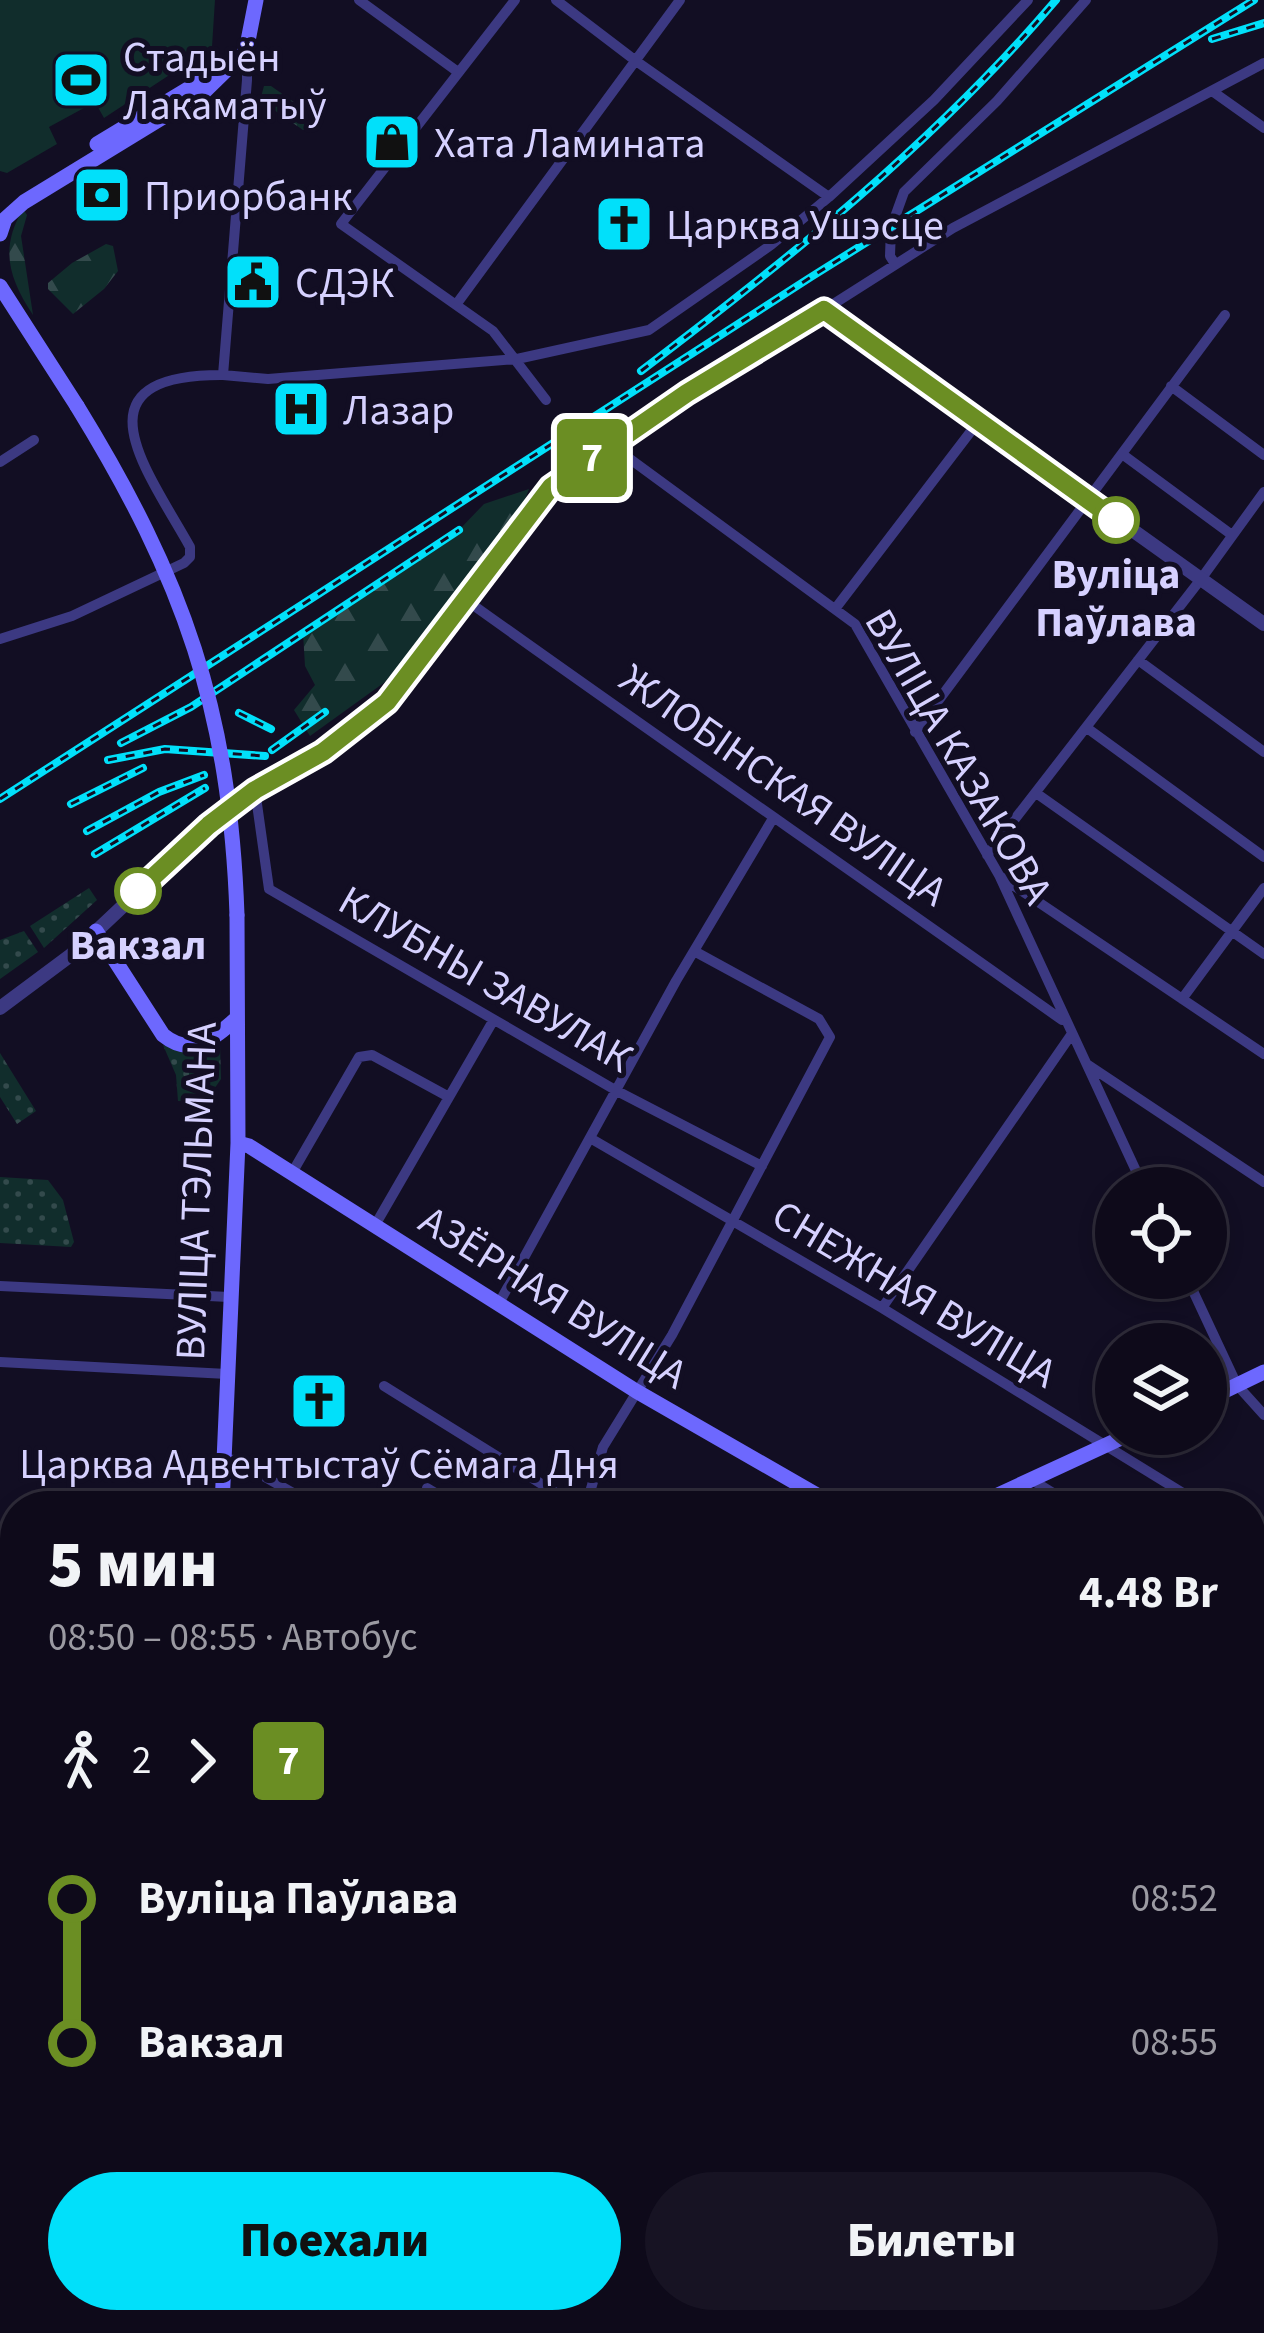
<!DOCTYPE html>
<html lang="ru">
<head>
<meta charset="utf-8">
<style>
	:root { --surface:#0e0a1a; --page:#171323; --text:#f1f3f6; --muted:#9b9aa2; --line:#2e2b39; --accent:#01e0fa }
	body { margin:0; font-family:"Source Sans 3",sans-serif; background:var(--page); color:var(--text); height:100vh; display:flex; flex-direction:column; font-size:45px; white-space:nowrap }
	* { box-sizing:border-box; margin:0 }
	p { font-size:39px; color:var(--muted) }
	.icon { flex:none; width:66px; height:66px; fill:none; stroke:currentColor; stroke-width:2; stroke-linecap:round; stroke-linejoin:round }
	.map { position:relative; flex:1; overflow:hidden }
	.details { position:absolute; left:0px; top:1491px; width:1266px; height:843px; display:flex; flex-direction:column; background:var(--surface); border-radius:48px 48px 0 0; box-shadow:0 6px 18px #0003,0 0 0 3px var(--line) }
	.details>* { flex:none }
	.badge { padding:0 24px; border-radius:9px; font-size:42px; line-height:78px }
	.buttons { position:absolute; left:1095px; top:1167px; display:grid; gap:24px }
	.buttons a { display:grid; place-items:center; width:132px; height:132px; border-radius:50%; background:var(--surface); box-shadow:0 6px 18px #0003,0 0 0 3px var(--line); font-size:60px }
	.map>.badge { position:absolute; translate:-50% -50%; box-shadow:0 0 0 6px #fff }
	.legs { display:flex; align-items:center; gap:18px; height:132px; padding:0 48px; font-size:39px }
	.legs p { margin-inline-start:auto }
	.summary { display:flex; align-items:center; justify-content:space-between; height:204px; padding:0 48px }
	h1 { font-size:66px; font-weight:800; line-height:90px }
	.cta { display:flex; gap:24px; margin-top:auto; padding:24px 48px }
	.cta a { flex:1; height:138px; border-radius:72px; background:var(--accent); color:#111; font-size:48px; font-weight:800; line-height:138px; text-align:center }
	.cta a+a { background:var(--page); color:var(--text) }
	ul { padding:0 48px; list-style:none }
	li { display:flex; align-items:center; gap:42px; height:144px; font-size:45px }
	li i { display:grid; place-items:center; width:18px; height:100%; margin:0 15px; background:currentColor }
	li i::after { content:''; width:30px; height:30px; margin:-15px; border:9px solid; border-radius:50%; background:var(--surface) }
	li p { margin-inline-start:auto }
	li:first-child i { background:linear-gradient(#0000 50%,currentColor 0) }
	li:last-child i { background:linear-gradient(currentColor 50%,#0000 0) }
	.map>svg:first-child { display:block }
	.grass { fill:url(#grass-dots) }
	.forest { fill:url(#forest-firs) }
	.green { fill:#112d2c }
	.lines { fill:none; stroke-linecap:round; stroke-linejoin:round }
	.minor { stroke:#3c3982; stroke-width:10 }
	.tertiary { stroke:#3c3982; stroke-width:14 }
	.secondary { stroke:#6d68fe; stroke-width:15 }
	.rail-casing { stroke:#01e0fa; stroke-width:8 }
	.rail { stroke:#120e23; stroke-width:3; stroke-dasharray:9; stroke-linecap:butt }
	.secondary-bridge { stroke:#6d68fe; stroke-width:15 }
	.line-1-casing { stroke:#fff; stroke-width:27 }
	.line-1 { stroke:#6b8e23; stroke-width:18 }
	.stop-1-dot { fill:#fff; stroke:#6b8e23; stroke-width:6 }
	.labels { text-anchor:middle; stroke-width:10; stroke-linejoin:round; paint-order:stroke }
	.poi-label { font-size:42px; fill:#d6d1ff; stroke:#120e23; text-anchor:start }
	.stop-label { font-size:42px; font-weight:bold; fill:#d6d1ff; stroke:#120e23 }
	.street-label { font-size:42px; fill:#d6d1ff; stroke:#120e23 }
</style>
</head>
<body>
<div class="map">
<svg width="1264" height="2333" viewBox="0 0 1264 2333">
	<defs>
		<pattern id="grass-dots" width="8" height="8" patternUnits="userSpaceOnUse" patternTransform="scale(3)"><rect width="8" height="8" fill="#112d2c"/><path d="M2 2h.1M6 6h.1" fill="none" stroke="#334a4c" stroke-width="1.8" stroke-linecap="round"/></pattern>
		<pattern id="forest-firs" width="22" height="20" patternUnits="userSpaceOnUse" patternTransform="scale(3)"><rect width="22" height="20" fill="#112d2c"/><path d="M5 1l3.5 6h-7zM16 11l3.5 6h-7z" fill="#334a4c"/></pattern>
	</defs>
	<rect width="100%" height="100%" fill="#120e23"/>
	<path class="grass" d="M264 86H271L305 110 308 129 303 130 264 103 261 97Z
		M89 888 97 900 44 948 30 926Z
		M24 931 38 952 0 979V940Z
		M163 1045 183 1052 220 1045 221 1079 205 1102 178 1101 176 1075Z
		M0 1053 36 1111 17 1124 0 1097Z
		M0 1177 48 1180 63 1200 74 1242 71 1247 0 1243Z"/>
	<path class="forest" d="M23 209 27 215 21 236 33 315C8 277 0 248 23 209Z
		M106 244 113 246 118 271 104 289 73 314 48 289V283L72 263Z
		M529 489 516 522 385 682 310 736 294 710 315 685 305 666 303 633 459 530 484 504Z"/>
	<path class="green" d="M0 0H215L212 47 104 118 95 102 49 127 57 144 7 173 0 171Z"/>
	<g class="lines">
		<path class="minor" d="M359 0 458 72
			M515 0 341 224 493 331 546 400
			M556 0 636 61 829 197
			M1212 91 1264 128
			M895 264 890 256 891 228 904 192 997 101 1086 0
			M458 302 680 0
			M824 310 953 228 1264 63
			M223 375 268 379 517 359 649 330 771 245 829 197 934 100 1028 0
			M1171 386 1264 455
			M611 445 855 624 999 875 1144 1188
			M1122 454 1232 535
			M0 462 34 440
			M466 600C664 742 864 879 1062 1020
			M835 609 978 422
			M0 639 72 616 184 563 190 557V547C147 470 71 374 223 375L247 80V62L243 55
			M1138 660 1264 752
			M1087 728 1264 857
			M915 732 1225 315
			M255 790 269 889 617 1091 762 1166
			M1036 793 1264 954
			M987 855 1201 579 1264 492
			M1001 877 1264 1054
			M1182 999 1264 888
			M1088 1065 1264 1182
			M590 1138 882 1308 1204 1506
			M292 1173 359 1057 372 1055 449 1097
			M374 1227 493 1021
			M1187 1278 1237 1385 1264 1415
			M0 1286 229 1297
			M498 1305 676 981 772 820
			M882 1308 1071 1035
			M0 1362 227 1374
			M384 1386 577 1506
			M224 1459 235 1460 316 1506
			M1032 1480 1074 1506
			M427 1488 457 1506
			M586 1506 603 1447 672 1335 830 1037 819 1019 694 951
			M0 1534 15 1535
			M1251 1534 1264 1542
			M1251 1614 1264 1622
			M0 1619 15 1620
			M0 1698 15 1699
			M1251 1756 1264 1764
			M0 1876 15 1877
			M1251 1877 1264 1885
			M0 1986H15
			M1251 2027 1264 2013
			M1251 2030 1264 2041
			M94 2319 95 2333
			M275 2319 299 2331H311L316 2319
			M541 2319 573 2333
			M443 2333 445 2319
			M754 2333 760 2319
			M1017 2333 1025 2319"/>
		<path class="tertiary" d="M0 1008 71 955 209 825 255 790 323 752 387 702 551 487 687 393 824 310 1264 624
			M0 1852 15 1792"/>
		<path class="secondary" d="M97 144 198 83 214 78
			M0 234 5 219 24 202 204 92 246 51 256 0
			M0 286 77 406
			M96 931 163 1035C191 1058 213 1039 236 1019
			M238 1143 249 1146 636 1391 836 1506
			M1206 1400 1264 1372
			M222 1506 238 1143 237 915
			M974 1506 1130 1434
			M0 1736 15 1748
			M210 2333V2319"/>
		<defs>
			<path id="rail" d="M1212 39 1264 23
				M641 371C790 258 934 143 1056 0
				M239 713 271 729
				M121 743 191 707 459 530
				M272 750 325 712
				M108 760 165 749 265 756
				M0 799 811 277 1254 0
				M71 804 143 768
				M87 831 159 792 204 775
				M95 854 205 788"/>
		</defs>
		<use href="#rail" class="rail-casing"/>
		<use href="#rail" class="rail"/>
		<path class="secondary-bridge" d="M77 406C184 580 230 711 237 915"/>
	</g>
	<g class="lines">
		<defs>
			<path id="line-1" d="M138 891 209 825 255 790 323 752 387 702 551 487 687 393 824 310 1116 520"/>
		</defs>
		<use href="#line-1" class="line-1-casing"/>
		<use href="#line-1" class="line-1"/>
	</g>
	<defs>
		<symbol id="stadium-square" viewBox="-11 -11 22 22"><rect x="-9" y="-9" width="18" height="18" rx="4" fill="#01e0fa" stroke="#120e23"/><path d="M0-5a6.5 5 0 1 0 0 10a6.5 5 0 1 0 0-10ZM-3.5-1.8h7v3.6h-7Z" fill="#111"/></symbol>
		<symbol id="shop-square" viewBox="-11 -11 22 22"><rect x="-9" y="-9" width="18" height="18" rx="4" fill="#01e0fa" stroke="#120e23"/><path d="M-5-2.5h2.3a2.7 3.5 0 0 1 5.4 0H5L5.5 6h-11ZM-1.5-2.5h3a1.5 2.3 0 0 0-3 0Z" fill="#111"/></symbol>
		<symbol id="bank-square" viewBox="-11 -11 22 22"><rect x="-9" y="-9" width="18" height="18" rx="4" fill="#01e0fa" stroke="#120e23"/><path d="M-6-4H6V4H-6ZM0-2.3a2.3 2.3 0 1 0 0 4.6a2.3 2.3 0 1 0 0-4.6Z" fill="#111"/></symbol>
		<symbol id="church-square" viewBox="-11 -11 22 22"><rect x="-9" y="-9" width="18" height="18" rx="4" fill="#01e0fa" stroke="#120e23"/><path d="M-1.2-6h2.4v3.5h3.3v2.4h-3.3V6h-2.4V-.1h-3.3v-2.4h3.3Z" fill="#111"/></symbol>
		<symbol id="civic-square" viewBox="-11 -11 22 22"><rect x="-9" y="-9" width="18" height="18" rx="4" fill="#01e0fa" stroke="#120e23"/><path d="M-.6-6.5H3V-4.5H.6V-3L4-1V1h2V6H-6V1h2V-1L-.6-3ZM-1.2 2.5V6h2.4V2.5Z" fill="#111"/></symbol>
		<symbol id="hospital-square" viewBox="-11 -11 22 22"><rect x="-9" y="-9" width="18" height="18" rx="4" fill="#01e0fa" stroke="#120e23"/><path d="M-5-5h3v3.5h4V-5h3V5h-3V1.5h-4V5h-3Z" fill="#111"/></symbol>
	</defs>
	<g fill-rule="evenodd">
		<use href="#stadium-square" x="48" y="47" width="66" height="66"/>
		<use href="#shop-square" x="359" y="109" width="66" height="66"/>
		<use href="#bank-square" x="69" y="162" width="66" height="66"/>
		<use href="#church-square" x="591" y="191" width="66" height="66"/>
		<use href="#civic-square" x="220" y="249" width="66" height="66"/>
		<use href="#hospital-square" x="268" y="376" width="66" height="66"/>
		<use href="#church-square" x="286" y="1368" width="66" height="66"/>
	</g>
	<g class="stop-1-dot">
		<circle cx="1116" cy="520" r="21"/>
		<circle cx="138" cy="891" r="21"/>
	</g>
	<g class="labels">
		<g class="poi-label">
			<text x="123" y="71">Стадыён<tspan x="123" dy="48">Лакаматыў</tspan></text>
			<text x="434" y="157">Хата Ламината</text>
			<text x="144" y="210">Приорбанк</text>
			<text x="666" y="239">Царква Ушэсце</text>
			<text x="295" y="297">СДЭК</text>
			<text x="343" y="424">Лазар</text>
			<text x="319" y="1478" text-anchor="middle">Царква Адвентыстаў Сёмага Дня</text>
		</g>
		<g class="stop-label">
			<text x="1116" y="588">Вуліца<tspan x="1116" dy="48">Паўлава</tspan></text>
			<text x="138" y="959">Вакзал</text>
		</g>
		<g class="street-label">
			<text transform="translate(960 756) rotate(60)" y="15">ВУЛІЦА КАЗАКОВА</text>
			<text transform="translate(784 784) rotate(35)" y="15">ЖЛОБІНСКАЯ ВУЛІЦА</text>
			<text transform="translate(486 978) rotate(30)" y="15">КЛУБНЫ ЗАВУЛАК</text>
			<text transform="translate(195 1191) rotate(-88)" y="15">ВУЛІЦА ТЭЛЬМАНА</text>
			<text transform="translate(915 1293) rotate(31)" y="15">СНЕЖНАЯ ВУЛІЦА</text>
			<text transform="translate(554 1296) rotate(32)" y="15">АЗЁРНАЯ ВУЛІЦА</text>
		</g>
	</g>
</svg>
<div class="buttons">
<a><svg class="icon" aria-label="locate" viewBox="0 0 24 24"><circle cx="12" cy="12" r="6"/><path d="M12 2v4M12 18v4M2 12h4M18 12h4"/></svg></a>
<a><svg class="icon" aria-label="layers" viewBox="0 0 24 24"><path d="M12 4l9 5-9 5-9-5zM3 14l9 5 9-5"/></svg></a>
</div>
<b class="badge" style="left:592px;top:458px;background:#6b8e23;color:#fff">7</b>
<section class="details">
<div class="summary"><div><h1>5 мин</h1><p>08:50 – 08:55 · Автобус</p></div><b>4.48 Br</b></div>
<div class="legs"><svg class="icon" aria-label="walk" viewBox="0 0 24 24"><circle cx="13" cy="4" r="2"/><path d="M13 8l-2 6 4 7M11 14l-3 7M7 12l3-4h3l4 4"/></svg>2<svg class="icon" aria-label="forward" viewBox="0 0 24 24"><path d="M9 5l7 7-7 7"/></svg><b class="badge" style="background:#6b8e23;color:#fff">7</b></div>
<ul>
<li><i style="color:#6b8e23"></i><b>Вуліца Паўлава</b><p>08:52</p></li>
<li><i style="color:#6b8e23"></i><b>Вакзал</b><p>08:55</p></li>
</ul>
<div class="cta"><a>Поехали</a><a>Билеты</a></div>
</section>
</div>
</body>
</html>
